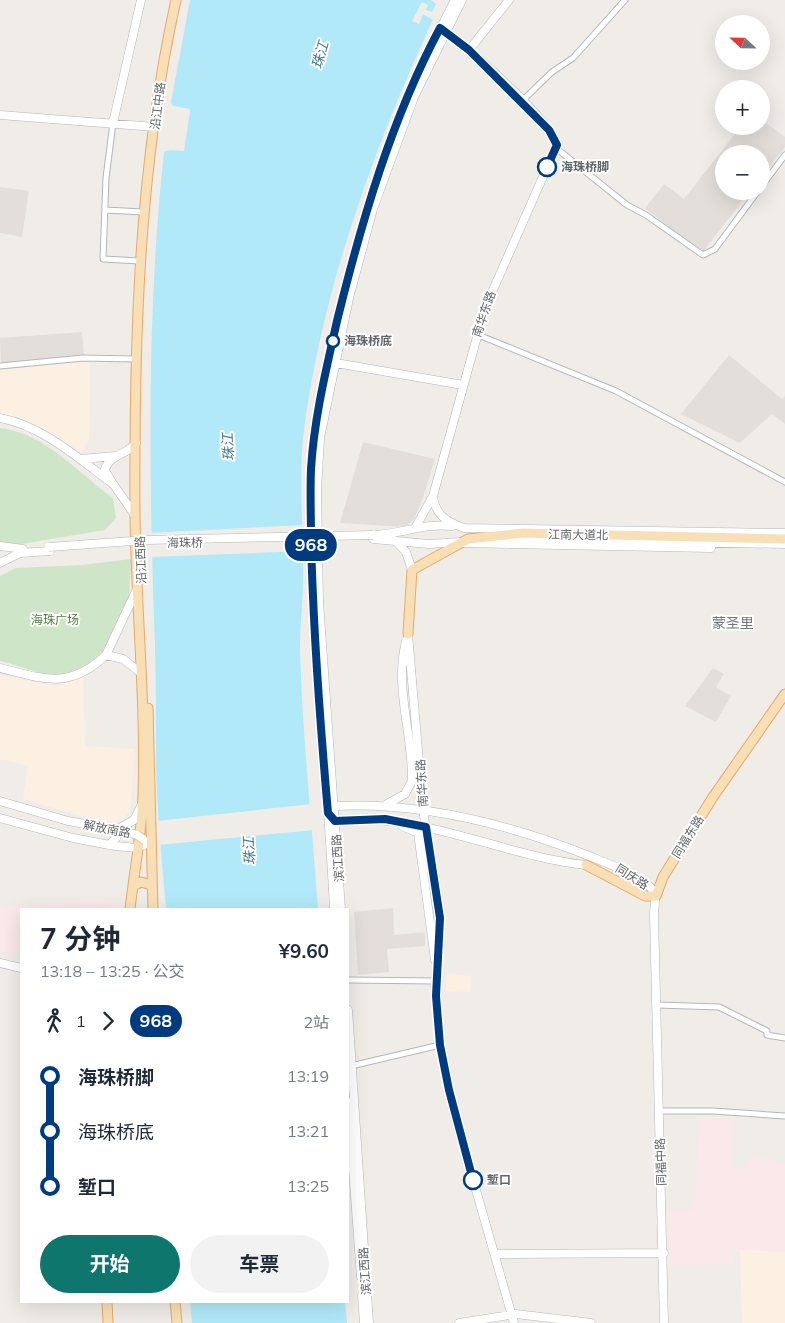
<!DOCTYPE html>
<html lang="zh">
<head>
<meta charset="utf-8">
<style>
	:root { --surface:#fff; --page:#f2f2f3; --text:#1f2937; --muted:#747a83; --accent:#0f766e }
	body { margin:0; font-family:Mulish,"Noto Sans SC",sans-serif; background:var(--page); color:var(--text); height:100vh; display:flex; flex-direction:column; font-size:19px; white-space:nowrap }
	* { box-sizing:border-box; margin:0 }
	p { font-size:16px; color:var(--muted) }
	.icon { flex:none; width:28px; height:28px; fill:none; stroke:currentColor; stroke-width:2; stroke-linecap:round; stroke-linejoin:round }
	.map { position:relative; flex:1; overflow:hidden }
	.side { position:absolute; left:20px; top:908px; width:329px; height:395px; display:flex; flex-direction:column; background:var(--surface); border-radius:0px; box-shadow:0 5px 20px #0002 }
	.side>* { flex:none }
	.badge { padding:0 10px; border-radius:16px; font-size:18px; line-height:32px }
	.needle { width:32px; rotate:292deg }
	.buttons { position:absolute; left:715px; top:15px; display:grid; gap:10px }
	.buttons a { display:grid; place-items:center; width:55px; height:55px; border-radius:50%; background:var(--surface); box-shadow:0 5px 20px #0002; font-size:25px }
	.map>.badge { position:absolute; translate:-50% -50%; box-shadow:0 0 0 2px #fff }
	.legs { display:flex; align-items:center; gap:8px; height:55px; padding:0 20px; font-size:16px }
	.legs p { margin-inline-start:auto }
	.overview { display:flex; align-items:center; justify-content:space-between; height:85px; padding:0 20px }
	h1 { font-size:28px; font-weight:700; line-height:38px }
	.cta { display:flex; gap:10px; margin-top:auto; padding:10px 20px }
	.cta a { flex:1; height:58px; border-radius:30px; background:var(--accent); color:#fff; font-size:20px; font-weight:700; line-height:58px; text-align:center }
	.cta a+a { background:var(--page); color:var(--text) }
	ul { padding:0 20px; list-style:none }
	li { display:flex; align-items:center; gap:18px; height:55px; font-size:19px }
	li i { display:grid; place-items:center; width:8px; height:100%; margin:0 6px; background:currentColor }
	li i::after { content:''; width:12px; height:12px; margin:-6px; border:4px solid; border-radius:50%; background:var(--surface) }
	li p { margin-inline-start:auto }
	li:first-child i { background:linear-gradient(#0000 50%,currentColor 0) }
	li:last-child i { background:linear-gradient(currentColor 50%,#0000 0) }
	.map>svg:first-child { display:block }
	.commercial { fill:#fcf0e2 }
	.education { fill:#e3deda }
	.medical { fill:#fae8ea }
	.green { fill:#cee5c8 }
	.water { fill:#b1e9f8 }
	.pier { fill:#f0ede9 }
	.lines { fill:none; stroke-linecap:round; stroke-linejoin:round }
	.street-casing { stroke:#b3b7b9; stroke-width:7 }
	.secondary-casing { stroke:#b3b7b9; stroke-width:9 }
	.primary-casing { stroke:#e6a96c; stroke-width:11 }
	.street { stroke:#fff; stroke-width:5 }
	.secondary { stroke:#fff; stroke-width:8 }
	.primary { stroke:#f8dfb5; stroke-width:9 }
	.secondary-bridge-casing { stroke:#b3b7b9; stroke-width:9; stroke-linecap:butt }
	.secondary-bridge { stroke:#fff; stroke-width:8 }
	.line-1-casing { stroke:#fff; stroke-width:11 }
	.line-1 { stroke:#003b80; stroke-width:8 }
	.stop-1-dot { fill:#fff; stroke:#003b80; stroke-width:2.5 }
	.labels { text-anchor:middle; stroke-width:4; stroke-linejoin:round; paint-order:stroke }
	.street-label { font-size:12px; fill:#606567; stroke:#fff }
	.stop-label { font-size:12px; font-weight:bold; fill:#606567; stroke:#fff; text-anchor:start }
	.park-label { font-size:12px; fill:#49813d; stroke:#fff }
	.water-label { font-size:14px; font-style:italic; fill:#437a90; stroke:#fff }
	.neighbourhood-label { font-size:14px; fill:#717779; stroke:#fff }
</style>
</head>
<body>
<div class="map">
<svg width="785" height="1323" viewBox="0 0 785 1323">
	<rect width="100%" height="100%" fill="#f0ede9"/>
	<path class="commercial" d="M90 361 89 439 82 452 22 419 0 417V370Z
		M0 675 56 686 83 677 85 746 135 749 130 812 118 822 95 820 23 799 28 766 0 759Z
		M447 974 472 976 470 992 446 991Z
		M740 1250 785 1252V1323H742Z"/>
	<path class="education" d="M761 119 785 137V147L761 177V154H724V191H750L702 253 645 208 664 184 684 199 741 126H761Z
		M0 187 29 191 22 237 0 233Z
		M82 332 84 357 1 364 0 338Z
		M729 355 782 399 785 396V424L772 414 740 443 681 414Z
		M363 442 435 459 424 495 414 519 405 527 340 523Z
		M713 668 724 674 716 687 731 696 716 722 685 706Z
		M393 908 394 935 425 932V946L387 949 389 972 358 975 354 912Z"/>
	<path class="medical" d="M94 898 121 902 120 909H21V954L0 950V908Z
		M700 1119H734L731 1166 746 1170 752 1155 785 1164V1252L740 1250V1252H734V1264L668 1265V1211L694 1210Z"/>
	<path class="green" d="M0 428C45 433 78 473 113 498L116 518 105 530 9 546 0 543Z
		M131 559 129 598 103 653C92 663 72 676 57 676 44 676 15 664 0 661V576L16 568 82 565Z"/>
	<path class="water" d="M190 0H442C379 134 326 275 305 422 298 470 303 519 303 567 304 594 300 620 300 647 302 734 312 822 318 909H166C162 861 157 813 156 764 156 725 156 686 155 647 149 481 146 317 164 152L171 150 184 151 190 111V109L173 106 171 102Z
		M190 1301H345L347 1323H192Z"/>
	<path class="pier" d="M431 0H442L433 20 423 14 419 24 412 21 422 2 428 5 426 10 432 12 436 4Z
		M304 525 305 551 149 557V533Z
		M312 804 314 830 158 845 157 821Z"/>
	<g class="lines">
		<defs>
			<path id="street" d="M522 101 552 72 573 58 625 0
				M113 123 106 178 103 259 140 261
				M556 148 627 205 646 215 703 255 715 249 758 191
				M761 187 785 155
				M105 210 143 212
				M476 334 616 391 785 482
				M0 366 83 358 135 359
				M348 980 436 981
				M657 1005 719 1007 767 1031V1035L785 1038
				M351 1066 440 1045
				M660 1111H713L785 1116"/>
			<path id="secondary" d="M469 50 509 0
				M0 115 155 127
				M113 123 141 0
				M330 362 463 385
				M0 418C43 426 79 459 113 484
				M80 459 116 456
				M433 496C435 515 447 522 464 528L785 533
				M135 516C129 505 107 478 105 469 110 454 127 455 136 443
				M415 528 433 496 485 308 557 145C553 122 465 45 443 29
				M377 535C403 533 426 523 452 526
				M373 539 429 544 461 542
				M500 539 785 544
				M395 540 406 552 412 570
				M461 543 711 548
				M0 546 23 549
				M0 563 20 553 50 551
				M408 634 423 809 439 918 436 981 440 1045 454 1113 514 1323
				M106 655 123 659 141 673
				M0 668C44 679 69 690 106 655L137 589
				M0 801 68 821 125 831 137 835
				M387 804 405 794 412 781C413 734 394 688 406 641
				M331 810 334 806C421 802 509 824 589 856 606 863 637 874 650 887 658 895 654 905 654 915L664 1323
				M0 818 73 838 115 846 137 848 150 842
				M335 821C422 811 501 856 586 865
				M402 826 418 833 435 960
				M118 829 134 820 141 806
				M109 845 116 838 112 829
				M334 909C328 785 314 662 311 539 311 515 309 492 311 468 314 419 325 373 337 325 364 208 398 106 455 0
				M341 909 319 602 317 490 320 438 349 298 373 209 414 97 462 0
				M0 963 21 968
				M348 1010 369 1323
				M348 1102 361 1277
				M495 1254 664 1253
				M362 1296 364 1323
				M459 1323 516 1314 591 1323"/>
			<path id="primary" d="M408 634 412 570 468 539 523 533 785 539
				M148 708 153 909
				M586 865 645 896H656L663 877 713 797 785 694
				M133 886 141 882 151 885
				M629 886 634 877
				M130 909C134 873 142 831 143 795 146 702 136 609 135 515 134 342 138 170 176 0
				M107 1301 108 1323
				M175 1301 177 1323"/>
		</defs>
		<use href="#street" class="street-casing"/>
		<use href="#secondary" class="secondary-casing"/>
		<use href="#primary" class="primary-casing"/>
		<use href="#street" class="street"/>
		<use href="#secondary" class="secondary"/>
		<use href="#primary" class="primary"/>
		<defs>
			<path id="secondary-bridge" d="M49 547 146 540 373 535
				M137 835 143 839"/>
		</defs>
		<use href="#secondary-bridge" class="secondary-bridge-casing"/>
		<use href="#secondary-bridge" class="secondary-bridge"/>
	</g>
	<g class="lines">
		<defs>
			<path id="line-1" d="M473 1180 449 1090 440 1045 436 996 440 918 426 827 385 819 335 821 328 813C320 722 313 630 311 538 311 515 310 492 311 469 314 419 326 370 337 321 362 220 391 120 440 28L469 50 549 130 557 145 547 167"/>
		</defs>
		<use href="#line-1" class="line-1-casing"/>
		<use href="#line-1" class="line-1"/>
	</g>
	<g class="stop-1-dot">
		<circle cx="547" cy="167" r="9"/>
		<circle cx="333" cy="341" r="6"/>
		<circle cx="473" cy="1180" r="9"/>
	</g>
	<g class="labels">
		<g class="street-label">
			<text transform="translate(158 106) rotate(-83)" y="4">沿江中路</text>
			<text transform="translate(484 314) rotate(-71)" y="4">南华东路</text>
			<text transform="translate(578 535) rotate(1)" y="4">江南大道北</text>
			<text transform="translate(185 543) rotate(-1)" y="4">海珠桥</text>
			<text transform="translate(141 560) rotate(-92)" y="4">沿江西路</text>
			<text transform="translate(422 783) rotate(-94)" y="4">南华东路</text>
			<text transform="translate(107 829) rotate(11)" y="4">解放南路</text>
			<text transform="translate(688 837) rotate(-58)" y="4">同福东路</text>
			<text transform="translate(338 858) rotate(-94)" y="4">滨江西路</text>
			<text transform="translate(632 877) rotate(32)" y="4">同庆路</text>
			<text transform="translate(661 1162) rotate(-92)" y="4">同福中路</text>
			<text transform="translate(365 1271) rotate(-94)" y="4">滨江西路</text>
		</g>
		<g class="stop-label">
			<text x="561" y="171">海珠桥脚</text>
			<text x="344" y="345">海珠桥底</text>
			<text x="487" y="1184">堑口</text>
		</g>
		<g class="park-label">
			<text x="55" y="624">海珠广场</text>
		</g>
		<g class="water-label">
			<text transform="translate(320 55) rotate(-74)" y="5">珠江</text>
			<text transform="translate(228 447) rotate(-93)" y="5">珠江</text>
			<text transform="translate(249 851) rotate(-93)" y="5">珠江</text>
		</g>
		<g class="neighbourhood-label">
			<text x="733" y="628">蒙圣里</text>
		</g>
	</g>
</svg>
<div class="buttons">
<a><svg class="needle" viewBox="-14 -14 28 28"><path d="M0-13l5 13h-10z" fill="#e53935"/><path d="M0 13l5-13h-10z" fill="#747a83"/></svg></a>
<a>+</a>
<a>−</a>
</div>
<b class="badge" style="left:311px;top:545px;background:#003b80;color:#fff">968</b>
<section class="side">
<div class="overview"><div><h1>7 分钟</h1><p>13:18 – 13:25 · 公交</p></div><b>¥9.60</b></div>
<div class="legs"><svg class="icon" aria-label="walk" viewBox="0 0 24 24"><circle cx="13" cy="4" r="2"/><path d="M13 8l-2 6 4 7M11 14l-3 7M7 12l3-4h3l4 4"/></svg>1<svg class="icon" aria-label="forward" viewBox="0 0 24 24"><path d="M9 5l7 7-7 7"/></svg><b class="badge" style="background:#003b80;color:#fff">968</b><p>2站</p></div>
<ul>
<li><i style="color:#003b80"></i><b>海珠桥脚</b><p>13:19</p></li>
<li><i style="color:#003b80"></i><span>海珠桥底</span><p>13:21</p></li>
<li><i style="color:#003b80"></i><b>堑口</b><p>13:25</p></li>
</ul>
<div class="cta"><a>开始</a><a>车票</a></div>
</section>
</div>
</body>
</html>
